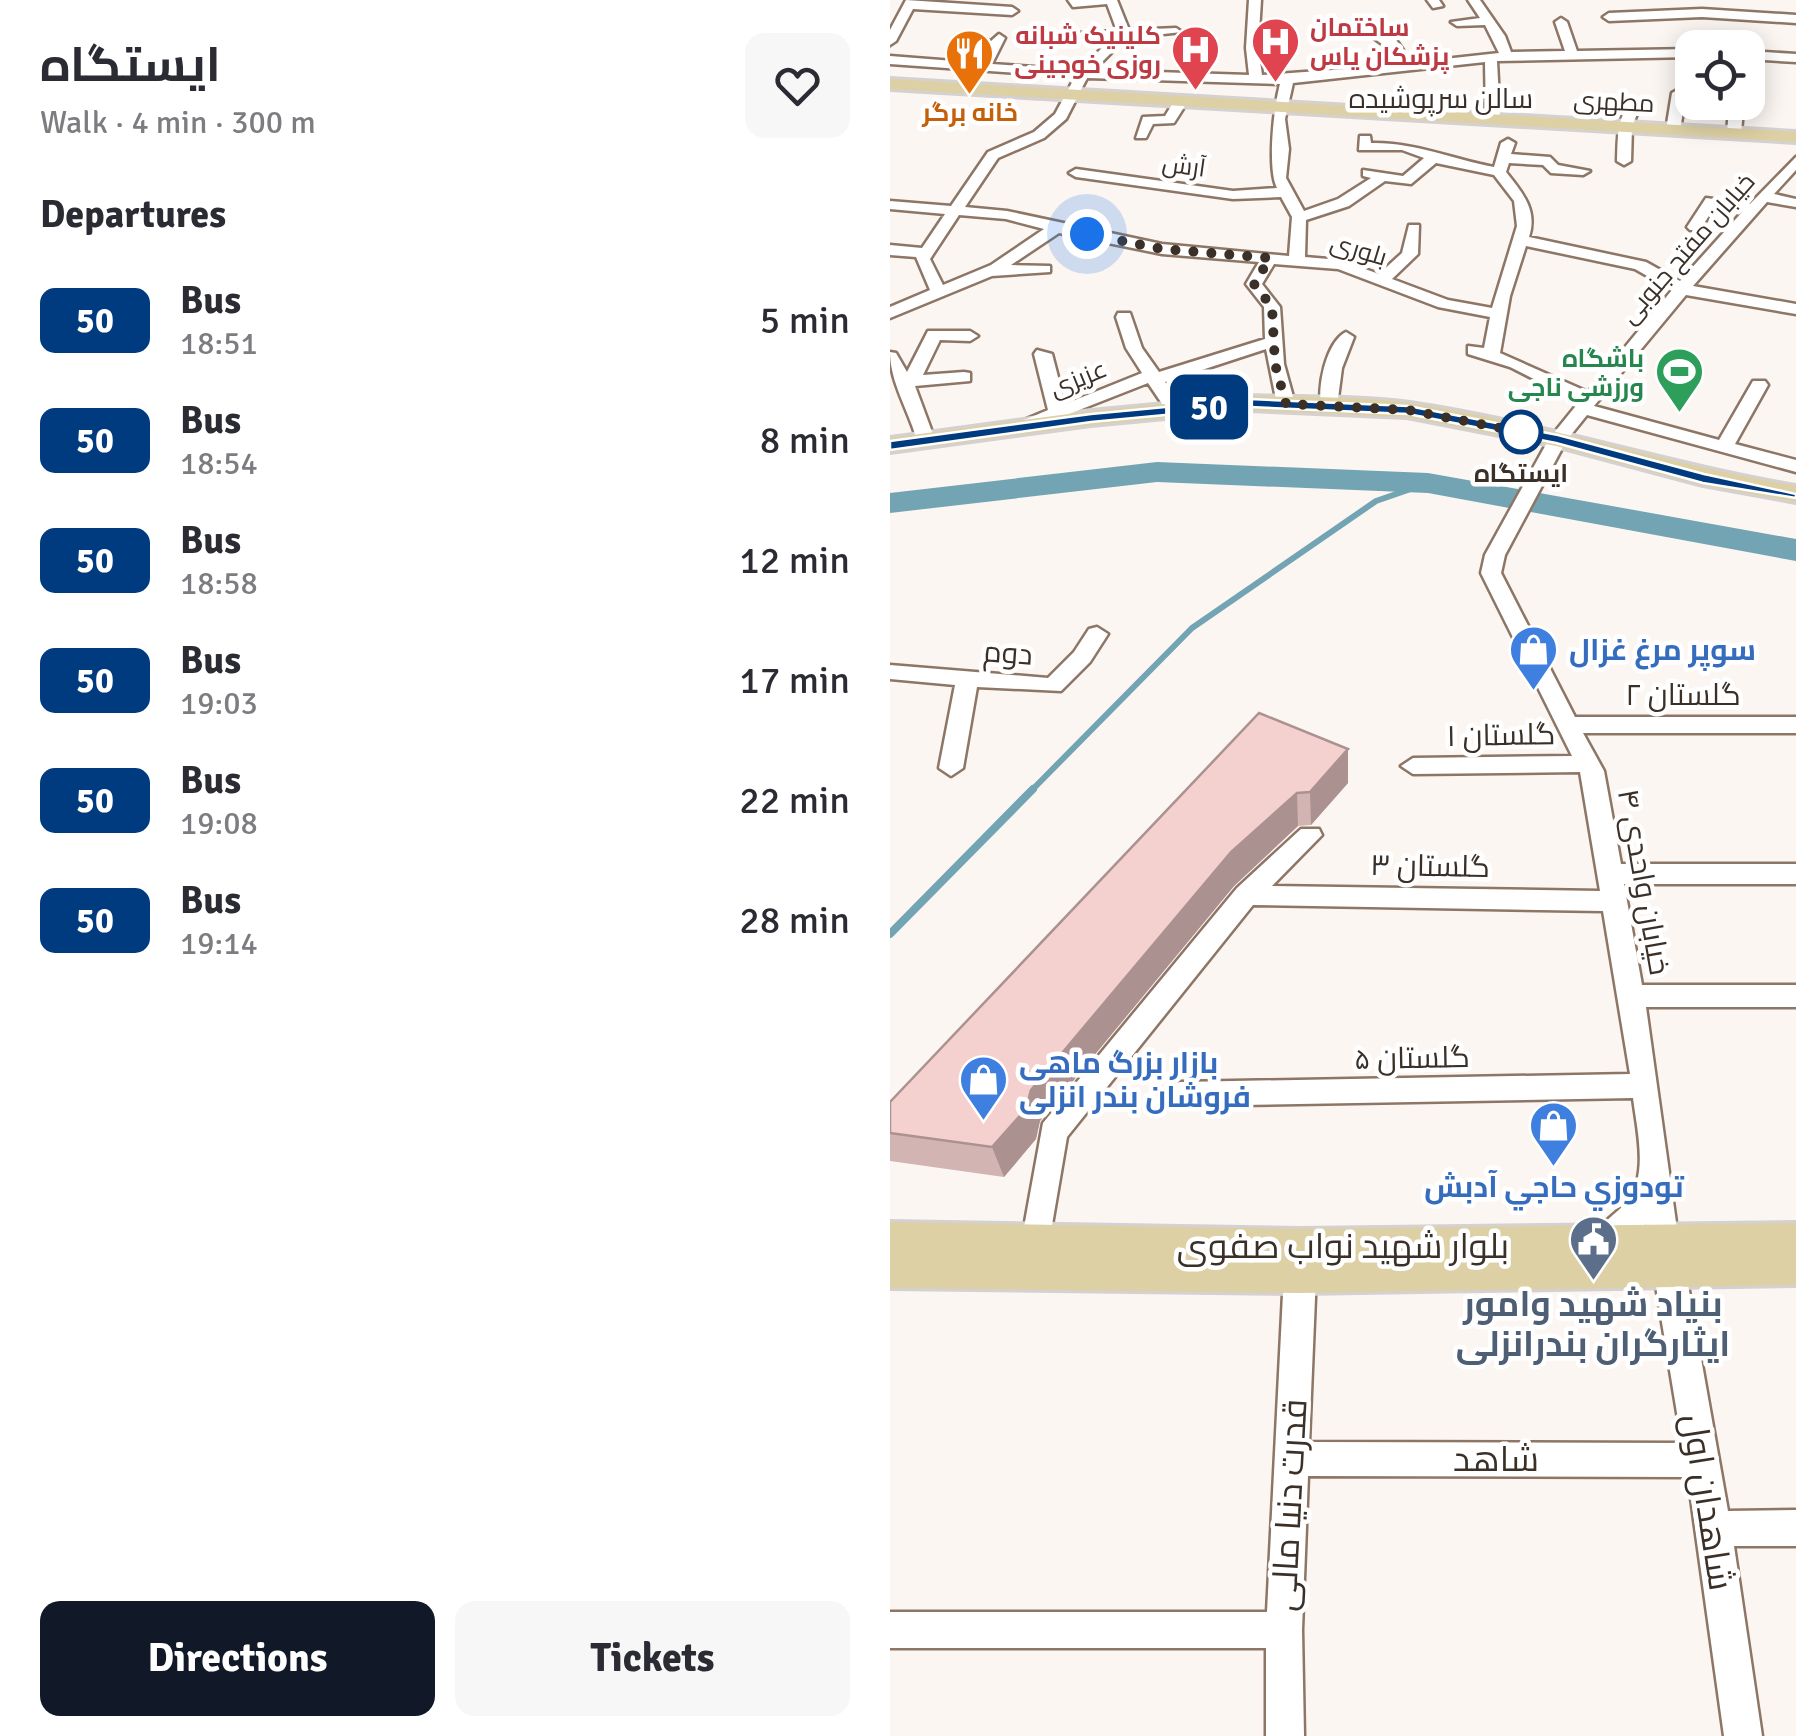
<!DOCTYPE html>
<html lang="en">
<head>
<meta charset="utf-8">
<style>
	:root { --surface:#fff; --page:#f7f7f7; --text:#2b2b33; --muted:#7c7c81; --accent:#111827 }
	body { margin:0; font-family:Signika,Cairo,sans-serif; background:var(--page); color:var(--text); height:100vh; display:flex; flex-direction:column; font-size:38px; white-space:nowrap }
	* { box-sizing:border-box; margin:0 }
	p { font-size:32px; color:var(--muted) }
	.icon { flex:none; width:55px; height:55px; fill:none; stroke:currentColor; stroke-width:2; stroke-linecap:round; stroke-linejoin:round }
	.map { position:relative; flex:1; overflow:hidden }
	.details { display:flex; flex-direction:column; background:var(--surface); width:890px }
	.details>* { flex:none }
	.badge { padding:0 20px; border-radius:15px; font-size:35px; line-height:65px }
	.controls { position:absolute; left:785px; top:30px; display:grid; gap:20px }
	.controls a { display:grid; place-items:center; width:90px; height:90px; border-radius:20px; background:var(--surface); box-shadow:0 5px 25px #0003; font-size:50px }
	.you { position:absolute; width:50px; height:50px; margin:-25px; border:8px solid #fff; border-radius:50%; background:#1a73e8; box-shadow:0 0 0 15px #1a73e833 }
	.map>.badge { position:absolute; translate:-50% -50%; box-shadow:0 0 0 5px #fff }
	h2 { padding:0 40px; font-size:38px; line-height:90px }
	.round { display:grid; place-items:center; flex:none; width:105px; height:105px; border-radius:20px; background:var(--page) }
	.summary { display:flex; align-items:center; justify-content:space-between; height:170px; padding:0 40px }
	h1 { font-size:48px; font-weight:700; line-height:75px }
	.action { display:flex; gap:20px; margin-top:auto; padding:20px 40px }
	.action a { flex:1; height:115px; border-radius:20px; background:var(--accent); color:#fff; font-size:40px; font-weight:700; line-height:115px; text-align:center }
	.action a+a { background:var(--page); color:var(--text) }
	ul { padding:0; list-style:none }
	li { display:flex; align-items:center; gap:30px; height:120px; padding:0 40px }
	li div { flex:1 }
	li b { display:block; font-size:38px }
	li em { font-style:normal }
	li .badge { min-width:110px; font-weight:700; text-align:center }
	main { display:flex; flex:1; min-height:0 }
	.map>svg:first-child { display:block }
	.lines { fill:none; stroke-linecap:round; stroke-linejoin:round }
	.stream-far1 { stroke:#72a4b4; stroke-width:6 }
	.stream { stroke:#72a4b4; stroke-width:8 }
	.river { fill:#72a4b4; fill-rule:evenodd }
	.minor-casing { stroke:#8d7665; stroke-width:5 }
	.major-casing { stroke:#d4d1d0; stroke-width:6 }
	.minor { fill:#fff; fill-rule:evenodd }
	.major { fill:#ddd0a4; fill-rule:evenodd }
	.wall { fill:#d2b4b2 }
	.shaded-wall { fill:#ab9291 }
	.building { fill:#f4d1cf; stroke:#ab9291; stroke-width:2.5 }
	.line { fill:#003b80; stroke:#fff; stroke-width:2.5 }
	.walk { stroke:#3a3028; stroke-width:10; stroke-dasharray:0 18 }
	.stop-dot { fill:#fff; stroke:#003b80; stroke-width:5 }
	.labels { text-anchor:middle; stroke-width:9; stroke-linejoin:round; paint-order:stroke }
	.far-health-label { font-size:25px; font-weight:bold; fill:#be3a42; stroke:#fff; text-anchor:start }
	.far-street-label { font-size:25px; fill:#3a3028; stroke:#fff }
	.far-food-label { font-size:25px; font-weight:bold; fill:#c56008; stroke:#fff }
	.far-leisure-label { font-size:25px; font-weight:bold; fill:#27864d; stroke:#fff; text-anchor:end }
	.far-stop-label { font-size:25px; font-weight:bold; fill:#3a3028; stroke:#fff }
	.far-neighbourhood-label { font-size:28px; fill:#3a3028; stroke:#fff }
	.shop-label { font-size:30px; font-weight:bold; fill:#366cbe; stroke:#fff; text-anchor:start }
	.street-label { font-size:30px; fill:#3a3028; stroke:#fff }
	.near-street-label { font-size:35px; fill:#3a3028; stroke:#fff }
	.near-service-label { font-size:35px; font-weight:bold; fill:#4e5e75; stroke:#fff }
</style>
</head>
<body>
<main>
<section class="details">
<div class="summary"><div><h1>ایستگاه</h1><p>Walk · 4 min · 300 m</p></div><a class="round"><svg class="icon" aria-label="heart" viewBox="0 0 24 24"><path d="M12 20l-8-8c-3-5 5-10 8-4 3-6 11-1 8 4z"/></svg></a></div>
<h2>Departures</h2>
<ul>
<li><span class="badge" style="background:#003b80;color:#fff">50</span><div><b>Bus</b><p>18:51</p></div><em>5 min</em></li>
<li><span class="badge" style="background:#003b80;color:#fff">50</span><div><b>Bus</b><p>18:54</p></div><em>8 min</em></li>
<li><span class="badge" style="background:#003b80;color:#fff">50</span><div><b>Bus</b><p>18:58</p></div><em>12 min</em></li>
<li><span class="badge" style="background:#003b80;color:#fff">50</span><div><b>Bus</b><p>19:03</p></div><em>17 min</em></li>
<li><span class="badge" style="background:#003b80;color:#fff">50</span><div><b>Bus</b><p>19:08</p></div><em>22 min</em></li>
<li><span class="badge" style="background:#003b80;color:#fff">50</span><div><b>Bus</b><p>19:14</p></div><em>28 min</em></li>
</ul>
<div class="action"><a>Directions</a><a>Tickets</a></div>
</section>
<div class="map">
<svg width="906" height="1736" viewBox="0 0 906 1736">
	<rect width="100%" height="100%" fill="#fcf6f2"/>
	<g class="lines">
		<path class="stream-far1" d="M140 792 302 628 486 501 538 483"/>
		<path class="stream" d="M0 934 143 789"/>
		<path class="river" d="M267 462 538 473 906 539V561L538 493 267 482 0 513V493Z"/>
		<defs>
			<path id="minor" d="M16 0 122 7 128 11 122 15 23 9 6 41 0 45V30Z
				M178 0H227L239 30 286 28 292 32 236 38 204 70 359 75 356 48 359 0H371L368 48 372 75 484 67 500 50 477 33 481 26 504 37 513 50 500 65 609 53 595 25 567 26 561 22 590 18 578 0H590L615 36 621 52 675 51 665 22 671 18 677 22 687 51 802 49V57L607 61 610 119 603 123 596 119 595 62 403 83 395 119 399 149 396 178 414 211 448 199 481 178 473 176V170L513 176 534 158 512 150H469L470 136H480L481 143C524 142 562 159 604 167L611 143 618 139 625 143 621 154 660 157 668 165 700 171 693 175 661 173 653 165 619 163 616 172C632 192 648 210 639 237L756 262 790 281 853 211 825 206 810 230H800L797 227 816 198 860 204 906 157V170L884 194 906 199V207L877 202 803 286 906 304V314L796 295 704 406 829 440 863 381H875L878 385 845 444 906 460V472L697 415 676 441 615 555 611 573 685 717H906V733H693L714 771 731 864H906V884H734L752 985H906V1007H756L789 1244 783 1255 790 1258 795 1268 838 1511 906 1510V1546H844L872 1736H834L798 1477 418 1476 412 1630 414 1736H376V1648H0V1612H377L394 1274 399 1264 410 1259 421 1264 426 1274 419 1442 792 1443 763 1268 770 1257 763 1254 756 1224 723 1255 712 1259 701 1255 697 1245C704 1228 721 1218 734 1205 760 1179 747 1131 743 1098L290 1106 280 1103 276 1094 280 1085 290 1082 740 1074 713 911 363 905 177 1137 157 1254 146 1258 135 1254 131 1244 153 1123 347 888 411 829H429L432 835 382 886 710 891 690 772 523 774 511 766 523 758 682 756 591 573 595 555 659 439 689 402 620 367 578 354V346L594 348 600 317 548 307 448 269 384 264 372 284 390 307 394 364 405 404 402 408 396 409 387 404 376 349 275 382 294 410 291 414H279L258 383 133 432 124 427 127 423 158 410 144 354 147 350 162 354 175 404 252 373 236 348 226 317 228 313H240L252 348 269 372 375 339 374 307 356 284 369 262 272 254 169 233 121 265 160 266V272L102 276 0 318V307L40 290 26 257 0 255V245L32 248 55 214 0 209V201L61 206 98 152 144 132 165 114 185 77 0 64V56L89 63 97 48 72 44 78 40 101 41 109 34 115 38 102 64 190 70 222 38 172 41 168 34 227 31 217 4 183 7ZM197 78 390 84C384 106 377 169 387 188L343 191 186 169 179 173 186 177 343 199 391 197 402 217 399 256 272 244 117 211 75 207 108 158 154 138 176 119ZM546 163 604 175 624 201 627 226 602 308 558 300 502 279 528 254 529 225H519L512 253 489 274 450 260 415 257 416 220 459 206 495 181 521 184ZM69 215 116 219 154 229 101 265 53 285 40 259ZM636 246 745 269 782 290 698 392 610 353 620 296Z
				M537 0H549L553 6 543 8Z
				M812 9 906 15V23L812 17 719 21 713 17 719 13Z
				M858 51 906 54V62L858 59Z
				M789 89 796 93 790 130 783 134 776 130 782 93Z
				M286 98 298 101 284 123 263 124 256 138H246L253 117 275 116Z
				M743 102 750 106 742 127 741 161 734 165 727 161C728 141 726 114 743 102Z
				M846 105 853 109 851 133 844 137 837 133 839 109Z
				M38 331H80L88 336 80 341 50 340 33 375 74 372 80 373V381L25 386 45 440 36 446 27 440C18 409 0 382 0 352L6 353 17 372Z
				M456 332 464 337 452 368 447 406 444 410H432C426 390 436 342 456 332Z
				M207 627 218 634 200 662 171 691 87 687 73 768 61 776 49 768 65 685 0 679V665L158 678 184 652 199 629Z"/>
			<path id="major" d="M0 79 906 132V142L0 89Z
				M360 396C412 398 468 396 520 403 650 422 776 464 906 486V502L813 485 666 446 517 417 360 410 201 425 0 452V438L201 411Z
				M0 1222 410 1229 906 1223V1285L410 1293 0 1288Z"/>
		</defs>
		<use href="#minor" class="minor-casing"/>
		<use href="#major" class="major-casing"/>
		<use href="#minor" class="minor"/>
		<use href="#major" class="major"/>
	</g>
	<path class="wall" d="M458 749V783L421 825 408 826 344 886 150 1121 146 1139 114 1177 0 1161V1102Z"/>
	<path class="shaded-wall" d="M458 749V783L421 825 420 792Z
		M407 793 408 826 344 886 150 1121 146 1139 114 1177 102 1147 141 1090 341 852Z"/>
	<path class="building" d="M369 713 458 749 420 792 407 793 341 852 141 1090 136 1109 102 1147 0 1133V1102Z"/>
	<path class="line" d="M360 399 518 406 668 435 814 474 906 494V498L813 483 666 443 518 414 360 407 201 422 0 450V441L201 414Z"/>
	<g class="lines">
		<path class="walk" d="M197 234 272 249 380 258 364 284 382 307 385 364 396 404 518 410 631 432"/>
	</g>
	<defs>
		<symbol id="hospital-pin" viewBox="-11 -11 22 30"><path d="M0 17L-7.5 6A9.5 9.5 0 1 1 7.5 6Z" fill="#e0444e" stroke="#fff"/><path d="M-5-5h3v3.5h4V-5h3V5h-3V1.5h-4V5h-3Z" fill="#fff"/></symbol>
		<symbol id="restaurant-pin" viewBox="-11 -11 22 30"><path d="M0 17L-7.5 6A9.5 9.5 0 1 1 7.5 6Z" fill="#e8710a" stroke="#fff"/><path d="M-5-6h1v4h1v-4h1v4h1v-4h1v5L-1.5 .5V6h-2V.5L-5-1ZM5-6V6H3V1.5H1.5Q1.5-4 5-6Z" fill="#fff"/></symbol>
		<symbol id="stadium-pin" viewBox="-11 -11 22 30"><path d="M0 17L-7.5 6A9.5 9.5 0 1 1 7.5 6Z" fill="#2e9e5b" stroke="#fff"/><path d="M0-5a6.5 5 0 1 0 0 10a6.5 5 0 1 0 0-10ZM-3.5-1.8h7v3.6h-7Z" fill="#fff"/></symbol>
		<symbol id="shop-pin" viewBox="-11 -11 22 30"><path d="M0 17L-7.5 6A9.5 9.5 0 1 1 7.5 6Z" fill="#3f7fe0" stroke="#fff"/><path d="M-5-2.5h2.3a2.7 3.5 0 0 1 5.4 0H5L5.5 6h-11ZM-1.5-2.5h3a1.5 2.3 0 0 0-3 0Z" fill="#fff"/></symbol>
		<symbol id="civic-pin" viewBox="-11 -11 22 30"><path d="M0 17L-7.5 6A9.5 9.5 0 1 1 7.5 6Z" fill="#5c6f8a" stroke="#fff"/><path d="M-.6-6.5H3V-4.5H.6V-3L4-1V1h2V6H-6V1h2V-1L-.6-3ZM-1.2 2.5V6h2.4V2.5Z" fill="#fff"/></symbol>
	</defs>
	<g fill-rule="evenodd">
		<use href="#hospital-pin" x="358" y="14" width="55" height="75"/>
		<use href="#hospital-pin" x="278" y="22" width="55" height="75"/>
		<use href="#restaurant-pin" x="52" y="26" width="55" height="75"/>
		<use href="#stadium-pin" x="762" y="344" width="55" height="75"/>
		<use href="#shop-pin" x="616" y="622" width="55" height="75"/>
		<use href="#shop-pin" x="66" y="1052" width="55" height="75"/>
		<use href="#shop-pin" x="636" y="1098" width="55" height="75"/>
		<use href="#civic-pin" x="676" y="1212" width="55" height="75"/>
	</g>
	<circle class="stop-dot" cx="631" cy="432" r="20"/>
	<g class="labels">
		<g class="far-health-label">
			<text x="420" y="36">ساختمان<tspan x="420" dy="29">پزشکان یاس</tspan></text>
			<text x="271" y="44" text-anchor="end">کلینیک شبانه<tspan x="271" dy="29">روزی خوجینی</tspan></text>
		</g>
		<g class="far-street-label">
			<text transform="translate(724 101) rotate(3)" y="9">مطهری</text>
			<text transform="translate(294 165) rotate(8)" y="9">آرش</text>
			<text transform="translate(797 248) rotate(-49)" y="9">خیابان مفتح جنوبی</text>
			<text transform="translate(469 249) rotate(17)" y="9">بلوری</text>
			<text transform="translate(188 378) rotate(-22)" y="9">عزیزی</text>
		</g>
		<g class="far-food-label">
			<text x="80" y="121">خانه برگر</text>
		</g>
		<g class="far-leisure-label">
			<text x="754" y="367">باشگاه<tspan x="754" dy="29">ورزشی ناجی</tspan></text>
		</g>
		<g class="far-stop-label">
			<text x="631" y="482">ایستگاه</text>
		</g>
		<g class="far-neighbourhood-label">
			<text x="551" y="108">سالن سرپوشیده</text>
		</g>
		<g class="shop-label">
			<text x="679" y="660">سوپر مرغ غزال</text>
			<text x="129" y="1073">بازار بزرگ ماهی<tspan x="129" dy="34">فروشان بندر انزلی</tspan></text>
			<text x="664" y="1197" text-anchor="middle">تودوزي حاجي آدبش</text>
		</g>
		<g class="street-label">
			<text transform="translate(118 653) rotate(4)" y="10">دوم</text>
			<text x="793" y="705">گلستان ۲</text>
			<text transform="translate(611 735) rotate(-1)" y="10">گلستان ۱</text>
			<text transform="translate(540 866) rotate(1)" y="10">گلستان ۳</text>
			<text transform="translate(754 882) rotate(80)" y="10">خیابان واحدی ۴</text>
			<text transform="translate(522 1058) rotate(-1)" y="10">گلستان ۵</text>
		</g>
		<g class="near-street-label">
			<text x="453" y="1258">بلوار شهید نواب صفوی</text>
			<text x="606" y="1471">شاهد</text>
			<text transform="translate(818 1502) rotate(81)" y="12">شاهدان اول</text>
			<text transform="translate(399 1505) rotate(-87)" y="12">قدرت دنیا مالی</text>
		</g>
		<g class="near-service-label">
			<text x="703" y="1316">بنیاد شهید وامور<tspan x="703" dy="40">ایثارگران بندرانزلی</tspan></text>
		</g>
	</g>
</svg>
<div class="controls">
<a><svg class="icon" aria-label="locate" viewBox="0 0 24 24"><circle cx="12" cy="12" r="6"/><path d="M12 2v4M12 18v4M2 12h4M18 12h4"/></svg></a>
</div>
<div class="you" style="left:197px;top:234px"></div>
<b class="badge" style="left:319px;top:407px;background:#003b80;color:#fff">50</b>
</div>
</main>
</body>
</html>
